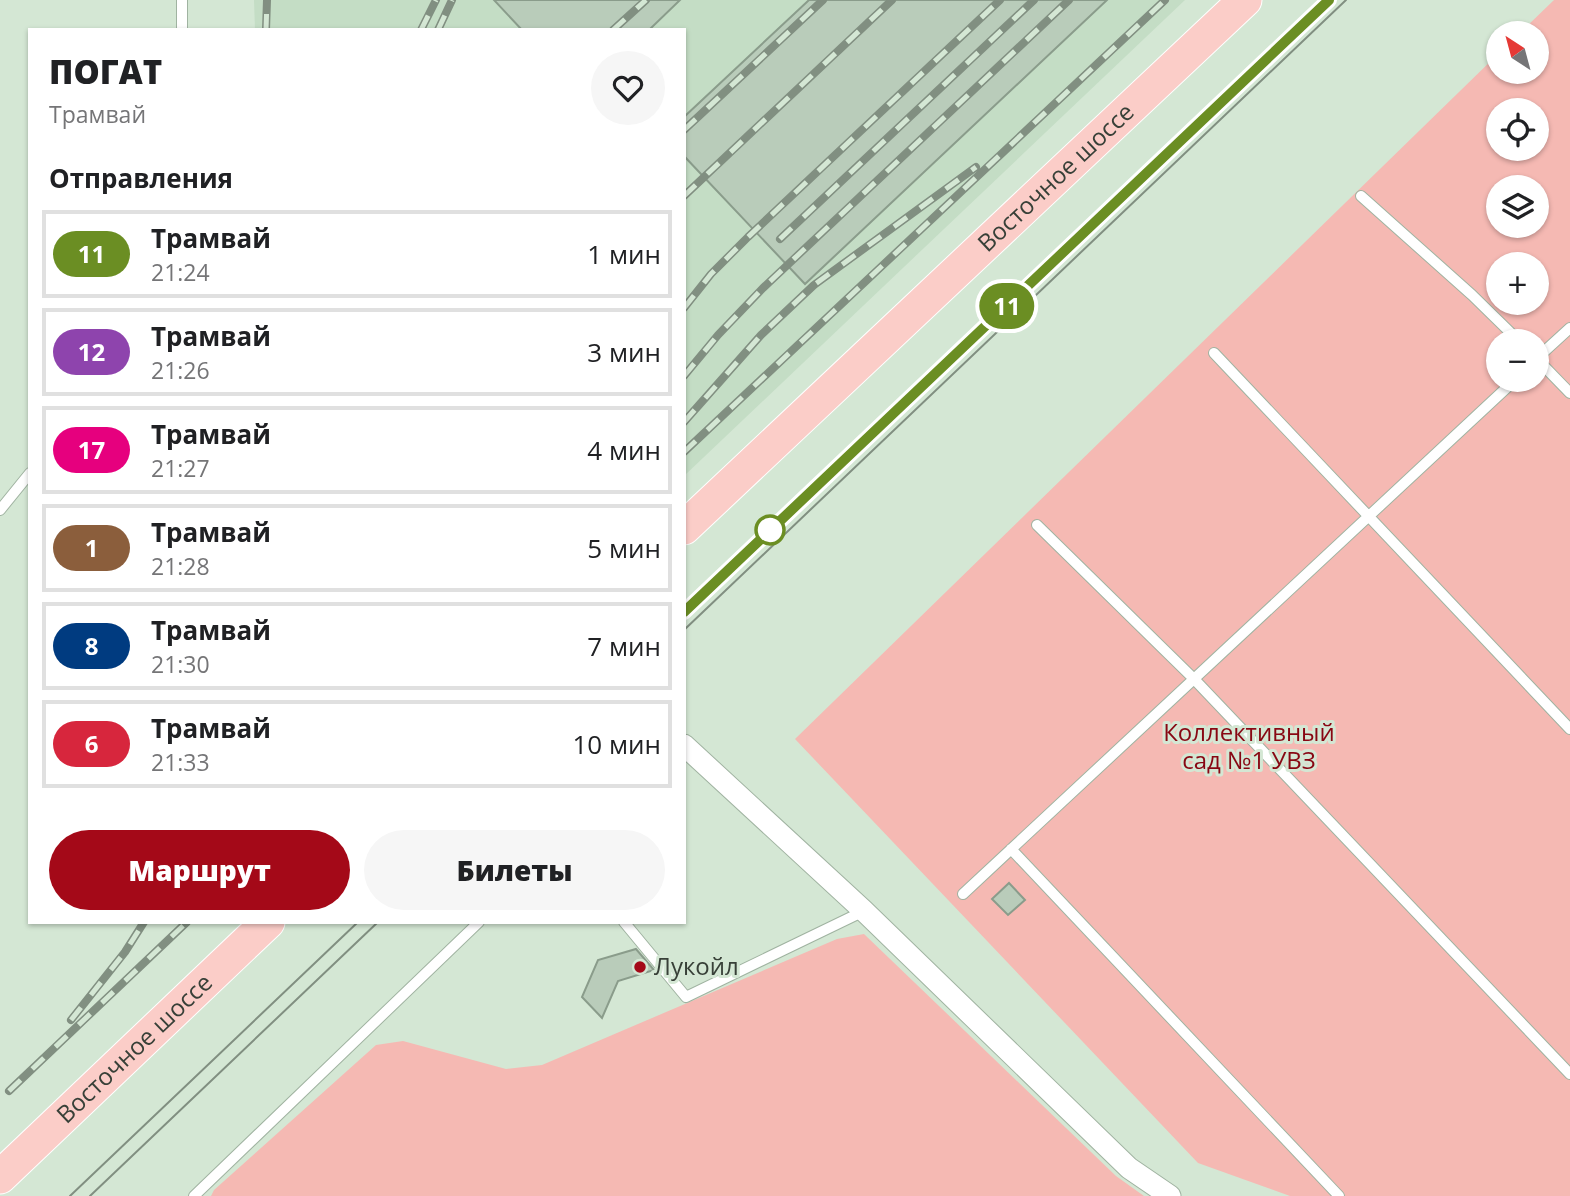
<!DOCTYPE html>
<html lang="ru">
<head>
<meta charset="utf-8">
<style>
	:root { --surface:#fff; --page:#f6f6f6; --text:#202124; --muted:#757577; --line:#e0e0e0; --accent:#a40918 }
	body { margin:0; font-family:"Open Sans",sans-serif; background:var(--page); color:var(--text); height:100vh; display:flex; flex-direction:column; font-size:26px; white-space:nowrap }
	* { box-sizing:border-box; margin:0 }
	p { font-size:23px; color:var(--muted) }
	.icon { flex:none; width:38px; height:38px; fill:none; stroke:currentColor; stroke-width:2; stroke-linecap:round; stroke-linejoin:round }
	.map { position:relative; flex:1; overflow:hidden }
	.details { position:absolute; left:28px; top:28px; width:658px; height:896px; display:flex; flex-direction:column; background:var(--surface); border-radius:0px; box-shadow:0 2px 5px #0004 }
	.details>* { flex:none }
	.badge { padding:0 14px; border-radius:23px; font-size:24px; line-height:46px }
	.needle { width:46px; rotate:324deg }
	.fabs { position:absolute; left:1486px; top:21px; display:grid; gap:14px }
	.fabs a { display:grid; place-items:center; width:63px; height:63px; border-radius:50%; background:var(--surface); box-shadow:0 2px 5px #0004; font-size:35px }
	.map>.badge { position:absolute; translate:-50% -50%; box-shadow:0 0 0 4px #fff }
	h2 { padding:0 21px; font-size:26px; line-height:63px }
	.round { display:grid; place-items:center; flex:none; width:74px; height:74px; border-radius:37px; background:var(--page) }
	.headline { display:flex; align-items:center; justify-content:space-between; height:119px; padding:0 21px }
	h1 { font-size:33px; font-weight:800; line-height:52px }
	.cta { display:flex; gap:14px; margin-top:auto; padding:14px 21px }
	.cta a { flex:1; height:80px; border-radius:42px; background:var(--accent); color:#fff; font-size:28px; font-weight:800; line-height:80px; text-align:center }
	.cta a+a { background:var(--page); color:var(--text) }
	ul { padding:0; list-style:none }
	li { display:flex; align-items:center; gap:21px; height:88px; margin:0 14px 10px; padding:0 7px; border:4px solid var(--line); border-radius:0px }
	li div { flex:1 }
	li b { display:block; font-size:26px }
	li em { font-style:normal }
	li .badge { min-width:77px; font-weight:700; text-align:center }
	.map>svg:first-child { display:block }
	.built { fill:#c4ddc5 }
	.green { fill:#f5b9b3; fill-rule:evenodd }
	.building { fill:#b9ccba; stroke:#8a9c8b; stroke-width:2 }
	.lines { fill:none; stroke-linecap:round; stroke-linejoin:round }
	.service-casing { stroke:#a0b3a1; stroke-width:12 }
	.minor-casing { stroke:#a0b3a1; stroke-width:23 }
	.primary-casing { stroke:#fff; stroke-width:35 }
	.service { stroke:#fff; stroke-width:10 }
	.minor { stroke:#fff; stroke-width:21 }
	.primary { stroke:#fbcdc8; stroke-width:33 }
	.tram { stroke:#818f81; stroke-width:2 }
	.rail-casing { stroke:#818f81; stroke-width:8 }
	.rail { stroke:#d4e7d4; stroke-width:5; stroke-dasharray:16; stroke-linecap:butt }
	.line-casing { stroke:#fff; stroke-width:16 }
	.line { stroke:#6b8e23; stroke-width:10 }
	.stop-dot { fill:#fff; stroke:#6b8e23; stroke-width:3.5 }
	.poi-dot { fill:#a40918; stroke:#d4e7d4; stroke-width:2.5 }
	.labels { text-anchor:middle; stroke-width:6; stroke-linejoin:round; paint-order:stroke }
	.street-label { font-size:24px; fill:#384038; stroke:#d4e7d4 }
	.park-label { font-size:24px; fill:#880713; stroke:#d4e7d4 }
	.poi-label { font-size:24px; fill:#384038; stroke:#d4e7d4; text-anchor:start }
</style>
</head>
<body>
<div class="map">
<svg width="1570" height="1196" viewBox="0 0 1570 1196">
	<rect width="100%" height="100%" fill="#d4e7d4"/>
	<path class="built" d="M254 0H1185L684 476V30H255Z"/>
	<path class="green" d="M1554 0H1570V1196H1290L1198 1163 795 739 1498 54V72H1536V33H1520ZM1498 110H1536V149H1498ZM1498 187H1536V226H1498ZM1498 264H1536V303H1498ZM1498 341H1536V380H1498Z
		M864 934 1116 1176 1144 1196H211L214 1190 376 1045 403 1041 506 1069 542 1065 837 939Z"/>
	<path class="building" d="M494 0H680L649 30H522Z
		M809 0H1107L805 284 684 156V117Z
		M1009 883 1025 900 1008 915 992 899Z
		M636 949 654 970 618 981 602 1018 582 997 598 960Z"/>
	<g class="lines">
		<defs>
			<path id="service" d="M182 0V30
				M1361 196 1472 295 1519 341
				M1214 353 1570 729
				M1536 358 1570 393
				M1536 359 1570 328
				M0 510 30 473
				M1037 525 1194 679 1570 1074
				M1011 849 1339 1196
				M963 894 1515 380
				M624 922 686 997 864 911
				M194 1196 479 922"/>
			<path id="minor" d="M684 745 864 911 1129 1168 1170 1196"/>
			<g id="primary">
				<path id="s1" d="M684 528 1245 0"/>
				<path id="s2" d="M0 1177 268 922"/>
			</g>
		</defs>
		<use href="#service" class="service-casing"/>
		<use href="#minor" class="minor-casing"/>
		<use href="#primary" class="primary-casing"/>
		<use href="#service" class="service"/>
		<use href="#minor" class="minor"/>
		<use href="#primary" class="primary"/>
		<path class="tram" d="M684 612 1329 0
			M684 630 1346 0
			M70 1196 358 922
			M90 1196 378 922"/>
		<defs>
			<path id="rail" d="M266 30 267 0
				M421 30 436 0
				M438 30 452 0
				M613 30 646 0
				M684 130 823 0
				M684 196 892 0
				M780 239 1034 0
				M684 308 711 274 748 237 1000 0
				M684 376 718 335 763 288 1069 0
				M684 422 761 335 814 285 976 167
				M684 452 1165 0
				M71 1020 125 952 144 922
				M9 1091 187 922"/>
		</defs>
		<use href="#rail" class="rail-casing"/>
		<use href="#rail" class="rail"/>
	</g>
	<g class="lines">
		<defs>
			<path id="line" d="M684 612 1329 0"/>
		</defs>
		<use href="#line" class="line-casing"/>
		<use href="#line" class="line"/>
	</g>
	<circle class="stop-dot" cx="770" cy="530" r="14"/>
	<circle class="poi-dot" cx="640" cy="967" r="7"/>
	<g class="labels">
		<g class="street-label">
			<text dy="8" stroke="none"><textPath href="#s1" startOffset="511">Восточное шоссе</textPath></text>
			<text dy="8" stroke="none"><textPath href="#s2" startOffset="186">Восточное шоссе</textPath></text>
		</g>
		<g class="park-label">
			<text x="1249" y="741">Коллективный<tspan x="1249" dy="28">сад №1 УВЗ</tspan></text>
		</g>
		<g class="poi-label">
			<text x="654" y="975">Лукойл</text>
		</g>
	</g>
</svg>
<div class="fabs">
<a><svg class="needle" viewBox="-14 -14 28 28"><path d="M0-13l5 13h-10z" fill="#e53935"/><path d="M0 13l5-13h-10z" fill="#757577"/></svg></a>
<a><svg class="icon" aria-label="locate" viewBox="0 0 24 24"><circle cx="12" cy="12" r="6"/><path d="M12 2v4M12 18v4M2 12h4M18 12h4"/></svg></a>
<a><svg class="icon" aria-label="layers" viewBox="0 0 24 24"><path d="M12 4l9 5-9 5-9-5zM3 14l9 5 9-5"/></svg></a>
<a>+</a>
<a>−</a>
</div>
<b class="badge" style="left:1007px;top:306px;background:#6b8e23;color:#fff">11</b>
<section class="details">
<div class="headline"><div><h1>ПОГАТ</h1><p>Трамвай</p></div><a class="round"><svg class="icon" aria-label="heart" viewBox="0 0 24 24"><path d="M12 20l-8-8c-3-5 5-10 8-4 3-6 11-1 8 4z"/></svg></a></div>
<h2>Отправления</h2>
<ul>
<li><span class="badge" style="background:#6b8e23;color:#fff">11</span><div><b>Трамвай</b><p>21:24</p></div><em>1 мин</em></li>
<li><span class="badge" style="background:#8e44ad;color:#fff">12</span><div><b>Трамвай</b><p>21:26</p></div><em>3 мин</em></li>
<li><span class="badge" style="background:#e6007e;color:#fff">17</span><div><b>Трамвай</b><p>21:27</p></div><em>4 мин</em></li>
<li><span class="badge" style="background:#8b5e3c;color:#fff">1</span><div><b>Трамвай</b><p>21:28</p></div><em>5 мин</em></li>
<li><span class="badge" style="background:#003b80;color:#fff">8</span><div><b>Трамвай</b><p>21:30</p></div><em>7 мин</em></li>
<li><span class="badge" style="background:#d7263d;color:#fff">6</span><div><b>Трамвай</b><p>21:33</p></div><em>10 мин</em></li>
</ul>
<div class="cta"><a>Маршрут</a><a>Билеты</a></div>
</section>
</div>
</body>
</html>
